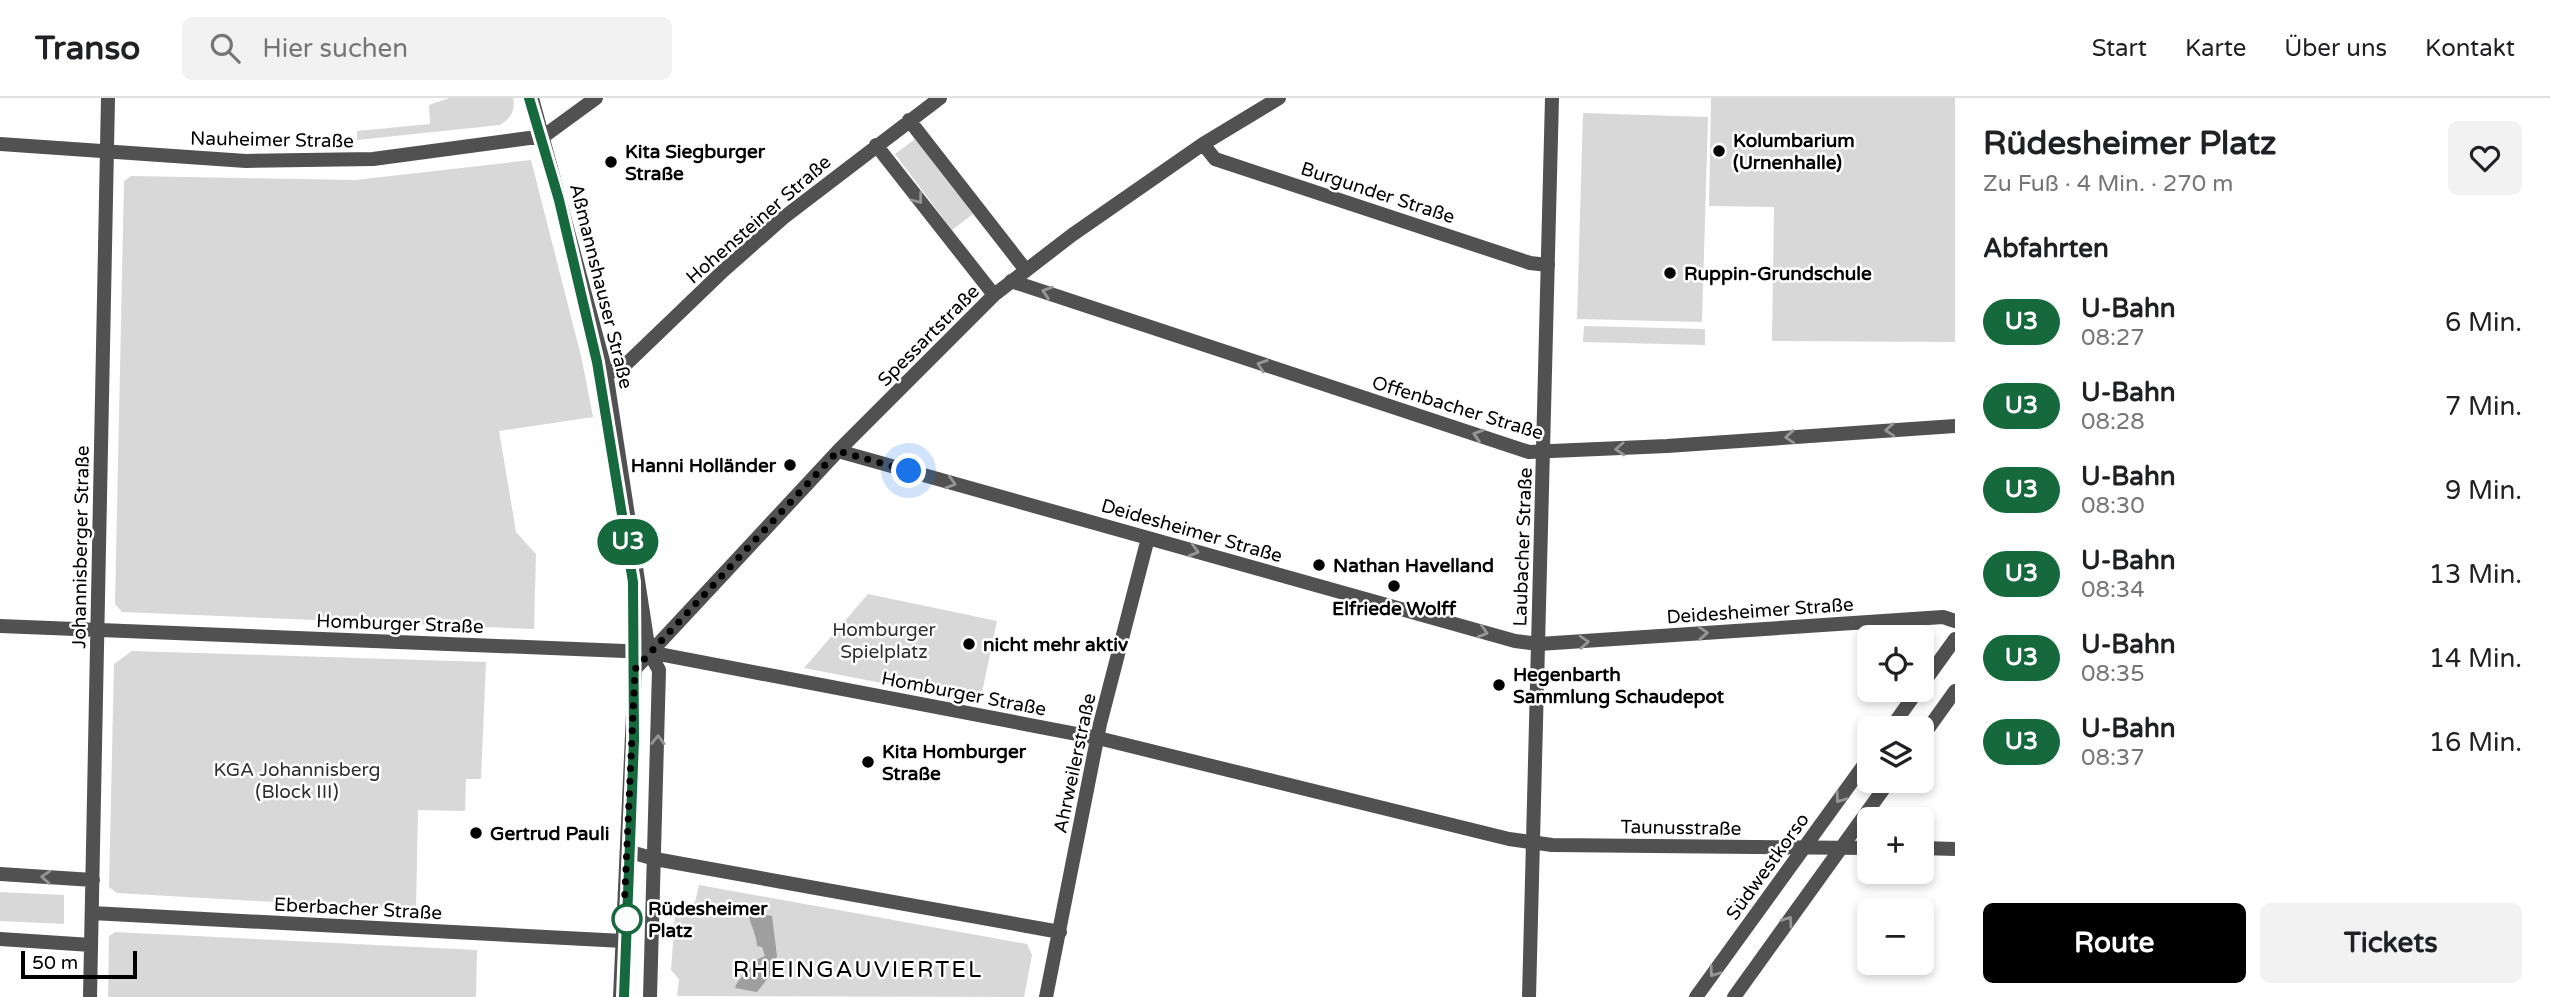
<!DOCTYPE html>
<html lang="de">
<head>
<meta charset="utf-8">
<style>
	:root { --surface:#fff; --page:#f2f2f2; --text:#202124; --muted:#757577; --line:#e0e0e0; --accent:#000 }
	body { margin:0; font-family:"Varela Round",sans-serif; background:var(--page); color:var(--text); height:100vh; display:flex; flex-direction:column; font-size:26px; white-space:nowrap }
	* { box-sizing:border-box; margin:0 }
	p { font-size:23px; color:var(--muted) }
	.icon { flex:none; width:38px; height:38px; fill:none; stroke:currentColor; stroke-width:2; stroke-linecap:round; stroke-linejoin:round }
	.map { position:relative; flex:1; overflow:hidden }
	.details { display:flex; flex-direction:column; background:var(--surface); width:595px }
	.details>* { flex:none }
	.badge { padding:0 14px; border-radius:23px; font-size:24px; line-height:46px }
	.controls { position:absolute; left:1857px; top:527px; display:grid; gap:14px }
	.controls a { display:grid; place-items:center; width:77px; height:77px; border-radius:10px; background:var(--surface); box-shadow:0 4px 10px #0003; font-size:35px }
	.scale { position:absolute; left:21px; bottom:18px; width:116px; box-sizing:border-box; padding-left:7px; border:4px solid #000; border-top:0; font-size:19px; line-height:24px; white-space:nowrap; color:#000; -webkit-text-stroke:5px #fff; paint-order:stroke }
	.you { position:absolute; width:35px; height:35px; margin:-18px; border:5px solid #fff; border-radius:50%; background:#1a73e8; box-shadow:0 0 0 10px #1a73e833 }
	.map>.badge { position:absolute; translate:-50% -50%; box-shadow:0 0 0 4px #fff }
	h2 { padding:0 28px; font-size:26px; line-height:63px }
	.round { display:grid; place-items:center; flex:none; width:74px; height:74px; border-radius:10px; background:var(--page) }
	.overview { display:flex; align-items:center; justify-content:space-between; height:119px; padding:0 28px }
	h1 { font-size:33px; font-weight:700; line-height:52px }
	.cta { display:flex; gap:14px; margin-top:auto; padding:14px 28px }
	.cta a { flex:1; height:80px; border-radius:10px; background:var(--accent); color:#fff; font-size:28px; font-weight:700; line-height:80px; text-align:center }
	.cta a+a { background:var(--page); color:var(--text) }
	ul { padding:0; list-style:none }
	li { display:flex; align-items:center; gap:21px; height:84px; padding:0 28px }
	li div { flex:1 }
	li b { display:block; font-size:26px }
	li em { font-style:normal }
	li .badge { min-width:77px; font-weight:700; text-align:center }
	header { display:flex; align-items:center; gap:42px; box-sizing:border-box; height:98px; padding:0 35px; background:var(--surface); border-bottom:2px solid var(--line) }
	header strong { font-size:33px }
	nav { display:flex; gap:38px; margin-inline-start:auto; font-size:24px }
	.search { width:490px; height:63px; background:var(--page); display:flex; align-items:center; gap:18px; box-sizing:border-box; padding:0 24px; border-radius:10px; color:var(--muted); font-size:26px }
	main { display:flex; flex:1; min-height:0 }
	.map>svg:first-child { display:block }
	.green { fill:#d8d8d8 }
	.water { fill:#9f9f9f }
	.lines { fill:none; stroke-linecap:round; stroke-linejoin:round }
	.minor { stroke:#515151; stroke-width:14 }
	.tertiary { stroke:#515151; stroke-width:14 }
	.oneway { stroke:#979797 }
	.line-casing { stroke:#fff; stroke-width:16 }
	.line { stroke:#16683d; stroke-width:10 }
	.walk { stroke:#000; stroke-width:7; stroke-dasharray:0 12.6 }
	.poi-dot { fill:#000; stroke:#fff; stroke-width:2.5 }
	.stop-dot { fill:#fff; stroke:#16683d; stroke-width:3.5 }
	.labels { text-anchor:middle; stroke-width:5; stroke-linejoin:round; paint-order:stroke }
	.street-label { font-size:19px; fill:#000; stroke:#fff }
	.poi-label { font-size:19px; font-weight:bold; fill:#000; stroke:#fff; text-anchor:start }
	.park-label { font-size:19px; fill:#2f2f2f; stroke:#fff }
	.stop-label { font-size:19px; font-weight:bold; fill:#000; stroke:#fff; text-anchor:start }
	.quarter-label { font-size:23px; letter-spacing:2px; fill:#000; stroke:#fff }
</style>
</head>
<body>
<header>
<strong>Transo</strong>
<div class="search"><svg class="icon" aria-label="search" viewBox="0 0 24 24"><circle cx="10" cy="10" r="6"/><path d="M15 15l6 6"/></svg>Hier suchen</div>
<nav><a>Start</a><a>Karte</a><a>Über uns</a><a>Kontakt</a></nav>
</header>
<main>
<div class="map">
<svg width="1955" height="899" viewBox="0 0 1955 899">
	<rect width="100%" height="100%" fill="#fff"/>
	<path class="green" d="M449 0H513C516 13 510 21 500 27L357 42V33L430 26 429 7Z
		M1711 0H1955V244L1772 243 1774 109 1709 108Z
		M1583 15 1708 19 1702 224 1577 221Z
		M915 41 973 116 952 132 895 56Z
		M531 62 582 262 593 319 499 333 516 434 536 456 534 531 122 514 115 506 124 83 131 78 355 82Z
		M1584 228 1705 231V247L1583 244Z
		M868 496 997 523 980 604 804 570Z
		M132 553 486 564 481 681H466L465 713 418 712 416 812 117 795 109 789 114 566Z
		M699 787 1027 846 1032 857 1024 899 677 898 679 881 671 872 675 815 680 808 695 804Z
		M0 794 64 797V826L0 823Z
		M115 834 477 852 476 899H108L109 838Z"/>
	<path class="water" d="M749 814 772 818 777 858 772 875 757 894 735 890C737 880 751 873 756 862L765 858 762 849 757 848C757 836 748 824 749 814Z"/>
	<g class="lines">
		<path class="minor" d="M532 0 606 274 649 554 659 572 650 899
			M909 22 1025 171
			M0 46 246 63 373 61 544 38 596 0
			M1203 46 1215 61 1530 165 1548 167
			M876 47 994 197
			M1011 183 1529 354 1667 348 1955 328
			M606 274 620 272 723 173 783 120 940 0
			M838 353 1515 543 1539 546 1943 519 1955 523
			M0 528 649 554 1098 640 1509 741 1552 747 1869 750
			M1922 750 1955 751
			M627 753 655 761 1060 834
			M0 776 93 782
			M92 815 623 843
			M0 841 91 847
			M90 899 108 0
			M620 899 635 571 838 353 994 197 1072 137 1203 46 1279 0
			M1046 899 1100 626 1148 440"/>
		<path class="tertiary" d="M1922 587 1955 541
			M1891 630 1918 592
			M1922 639 1955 593
			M1529 899 1552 0
			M1696 899 1869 660
			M1734 899 1890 682"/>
	</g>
	<defs><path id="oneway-chevron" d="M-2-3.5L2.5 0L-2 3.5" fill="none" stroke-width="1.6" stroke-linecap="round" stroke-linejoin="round" transform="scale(1.75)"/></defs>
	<g class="oneway">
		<use href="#oneway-chevron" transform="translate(918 101) rotate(52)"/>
		<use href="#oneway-chevron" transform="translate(1047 194) rotate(-162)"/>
		<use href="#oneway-chevron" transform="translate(1262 267) rotate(-161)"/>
		<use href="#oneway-chevron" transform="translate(1890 332) rotate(176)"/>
		<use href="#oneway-chevron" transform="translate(1478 337) rotate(-162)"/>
		<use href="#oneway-chevron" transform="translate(1790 339) rotate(176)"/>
		<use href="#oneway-chevron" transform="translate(1620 351) rotate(177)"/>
		<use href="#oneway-chevron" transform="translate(951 385) rotate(16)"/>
		<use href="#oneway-chevron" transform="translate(1194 453) rotate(16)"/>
		<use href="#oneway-chevron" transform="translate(1483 534) rotate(16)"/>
		<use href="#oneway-chevron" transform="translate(1703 535) rotate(-4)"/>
		<use href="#oneway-chevron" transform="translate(1584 544) rotate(-4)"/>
		<use href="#oneway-chevron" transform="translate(658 642) rotate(-89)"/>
		<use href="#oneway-chevron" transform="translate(1840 700) rotate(126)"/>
		<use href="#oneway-chevron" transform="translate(46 779) rotate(-176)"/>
		<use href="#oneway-chevron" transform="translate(1788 823) rotate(-55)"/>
		<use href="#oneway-chevron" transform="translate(1714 874) rotate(126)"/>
	</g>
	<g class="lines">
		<defs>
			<path id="line" d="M529 0 559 102 597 264 633 484 634 642 624 899"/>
		</defs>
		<use href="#line" class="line-casing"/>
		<use href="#line" class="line"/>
		<path class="walk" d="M627 821 624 814 635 571 838 353 909 373"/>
	</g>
	<g class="poi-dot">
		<circle cx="1719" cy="53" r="7"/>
		<circle cx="611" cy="64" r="7"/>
		<circle cx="1670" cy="175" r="7"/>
		<circle cx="790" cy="367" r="7"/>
		<circle cx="1319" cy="467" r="7"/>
		<circle cx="1394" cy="488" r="7"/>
		<circle cx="969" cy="546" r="7"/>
		<circle cx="1499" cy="587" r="7"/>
		<circle cx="868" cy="664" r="7"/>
		<circle cx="476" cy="735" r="7"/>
	</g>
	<circle class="stop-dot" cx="627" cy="821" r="14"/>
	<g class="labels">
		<g class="street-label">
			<text transform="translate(272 41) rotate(1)" y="7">Nauheimer Straße</text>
			<text transform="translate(1378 94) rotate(18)" y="7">Burgunder Straße</text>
			<text transform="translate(758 121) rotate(-41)" y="7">Hohensteiner Straße</text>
			<text transform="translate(602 188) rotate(76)" y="7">Aßmannshauser Straße</text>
			<text transform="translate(928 237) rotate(-45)" y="7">Spessartstraße</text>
			<text transform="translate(1458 309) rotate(17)" y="7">Offenbacher Straße</text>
			<text transform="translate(1192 432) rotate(16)" y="7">Deidesheimer Straße</text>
			<text transform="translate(80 449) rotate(-89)" y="7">Johannisberger Straße</text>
			<text transform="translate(1522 449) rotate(-88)" y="7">Laubacher Straße</text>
			<text transform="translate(1760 512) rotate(-4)" y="7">Deidesheimer Straße</text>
			<text transform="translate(400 525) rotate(2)" y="7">Homburger Straße</text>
			<text transform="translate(964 595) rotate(11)" y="7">Homburger Straße</text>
			<text transform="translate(1074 665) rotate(-78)" y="7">Ahrweilerstraße</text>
			<text transform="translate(1681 729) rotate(1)" y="7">Taunusstraße</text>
			<text transform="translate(1767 768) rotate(-54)" y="7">Südwestkorso</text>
			<text transform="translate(358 810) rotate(3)" y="7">Eberbacher Straße</text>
		</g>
		<g class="poi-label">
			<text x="1733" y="49">Kolumbarium<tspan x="1733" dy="22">(Urnenhalle)</tspan></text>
			<text x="625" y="60">Kita Siegburger<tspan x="625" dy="22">Straße</tspan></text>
			<text x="1684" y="182">Ruppin-Grundschule</text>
			<text x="776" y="374" text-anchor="end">Hanni Holländer</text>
			<text x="1333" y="474">Nathan Havelland</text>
			<text x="1394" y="517" text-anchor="middle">Elfriede Wolff</text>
			<text x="983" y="553">nicht mehr aktiv</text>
			<text x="1513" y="583">Hegenbarth<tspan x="1513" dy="22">Sammlung Schaudepot</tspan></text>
			<text x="882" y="660">Kita Homburger<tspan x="882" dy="22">Straße</tspan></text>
			<text x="490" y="742">Gertrud Pauli</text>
		</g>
		<g class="park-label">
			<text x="884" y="538">Homburger<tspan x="884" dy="22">Spielplatz</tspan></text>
			<text x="297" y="678">KGA Johannisberg<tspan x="297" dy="22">(Block III)</tspan></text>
		</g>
		<g class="stop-label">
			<text x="648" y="817">Rüdesheimer<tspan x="648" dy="22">Platz</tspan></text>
		</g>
		<g class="quarter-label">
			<text x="858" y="879">RHEINGAUVIERTEL</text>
		</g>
	</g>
</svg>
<div class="controls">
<a><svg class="icon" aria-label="locate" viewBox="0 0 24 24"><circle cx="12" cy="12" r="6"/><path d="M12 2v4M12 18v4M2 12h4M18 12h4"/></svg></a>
<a><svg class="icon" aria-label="layers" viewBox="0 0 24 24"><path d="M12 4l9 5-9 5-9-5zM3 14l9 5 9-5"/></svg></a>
<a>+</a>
<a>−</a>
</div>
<div class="scale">50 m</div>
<div class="you" style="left:909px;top:373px"></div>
<b class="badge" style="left:628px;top:444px;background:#16683d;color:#fff">U3</b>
</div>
<section class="details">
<div class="overview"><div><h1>Rüdesheimer Platz</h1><p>Zu Fuß · 4 Min. · 270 m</p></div><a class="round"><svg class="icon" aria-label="heart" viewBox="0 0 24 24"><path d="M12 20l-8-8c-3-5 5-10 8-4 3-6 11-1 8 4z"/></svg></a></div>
<h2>Abfahrten</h2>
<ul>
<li><span class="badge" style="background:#16683d;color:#fff">U3</span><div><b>U-Bahn</b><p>08:27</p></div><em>6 Min.</em></li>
<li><span class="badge" style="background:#16683d;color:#fff">U3</span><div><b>U-Bahn</b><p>08:28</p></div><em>7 Min.</em></li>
<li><span class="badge" style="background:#16683d;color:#fff">U3</span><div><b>U-Bahn</b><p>08:30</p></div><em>9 Min.</em></li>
<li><span class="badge" style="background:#16683d;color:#fff">U3</span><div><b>U-Bahn</b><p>08:34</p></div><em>13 Min.</em></li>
<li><span class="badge" style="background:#16683d;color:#fff">U3</span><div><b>U-Bahn</b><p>08:35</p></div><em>14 Min.</em></li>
<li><span class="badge" style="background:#16683d;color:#fff">U3</span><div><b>U-Bahn</b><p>08:37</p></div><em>16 Min.</em></li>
</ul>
<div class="cta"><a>Route</a><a>Tickets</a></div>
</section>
</main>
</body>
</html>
